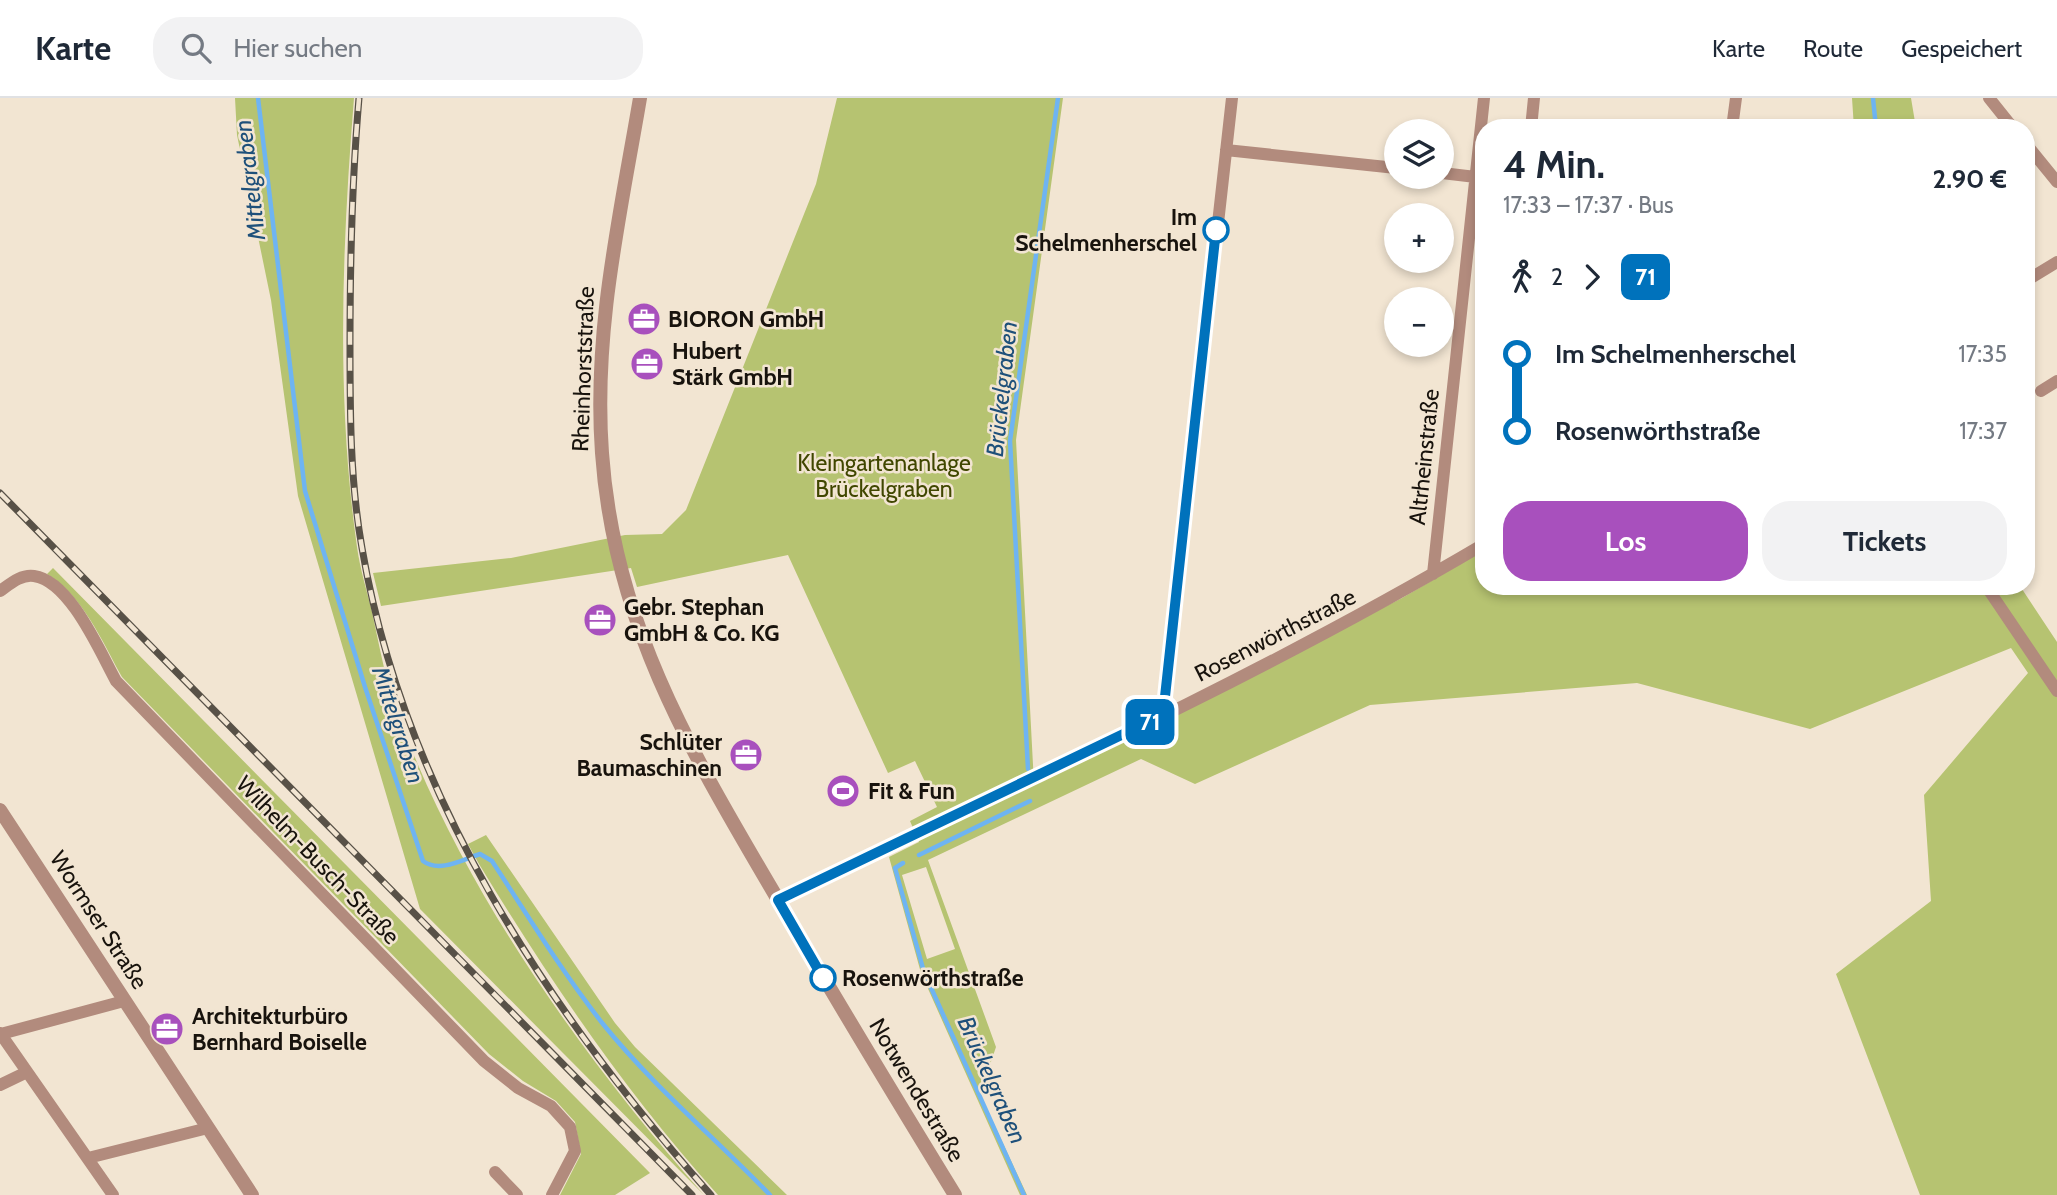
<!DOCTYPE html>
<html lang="de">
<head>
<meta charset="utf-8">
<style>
	:root { --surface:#fff; --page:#f2f2f3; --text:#1f2937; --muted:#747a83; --line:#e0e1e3; --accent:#a850bd }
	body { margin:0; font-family:Cabin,sans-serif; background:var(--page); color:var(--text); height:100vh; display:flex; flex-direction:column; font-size:26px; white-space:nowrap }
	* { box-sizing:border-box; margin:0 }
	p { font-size:23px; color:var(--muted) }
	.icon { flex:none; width:38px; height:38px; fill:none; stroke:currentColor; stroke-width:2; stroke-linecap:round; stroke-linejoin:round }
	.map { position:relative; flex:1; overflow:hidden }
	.side { position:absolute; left:1475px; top:21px; width:560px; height:476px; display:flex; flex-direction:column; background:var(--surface); border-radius:28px; box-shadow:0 4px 10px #0003 }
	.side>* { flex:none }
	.badge { padding:0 14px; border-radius:10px; font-size:24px; line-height:46px }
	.controls { position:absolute; left:1384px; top:21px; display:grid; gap:14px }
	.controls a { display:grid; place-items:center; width:70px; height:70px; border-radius:50%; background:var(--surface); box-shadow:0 4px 10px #0003; font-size:35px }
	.map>.badge { position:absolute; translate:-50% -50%; box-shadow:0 0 0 4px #fff }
	.legs { display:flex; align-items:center; gap:10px; height:77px; padding:0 28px; font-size:23px }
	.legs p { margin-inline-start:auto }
	.overview { display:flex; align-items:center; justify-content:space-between; height:119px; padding:0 28px }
	h1 { font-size:38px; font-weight:700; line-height:52px }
	.primary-button { display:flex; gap:14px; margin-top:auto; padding:14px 28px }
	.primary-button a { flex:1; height:80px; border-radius:28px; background:var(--accent); color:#fff; font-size:28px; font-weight:700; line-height:80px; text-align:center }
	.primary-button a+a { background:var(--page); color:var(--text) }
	ul { padding:0 28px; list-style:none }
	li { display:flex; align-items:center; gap:24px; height:77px; font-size:26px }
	li i { display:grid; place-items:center; width:10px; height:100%; margin:0 9px; background:currentColor }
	li i::after { content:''; width:18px; height:18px; margin:-9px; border:5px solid; border-radius:50%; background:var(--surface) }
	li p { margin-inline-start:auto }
	li:first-child i { background:linear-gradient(#0000 50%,currentColor 0) }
	li:last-child i { background:linear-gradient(currentColor 50%,#0000 0) }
	header { display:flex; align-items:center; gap:42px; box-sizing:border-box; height:98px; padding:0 35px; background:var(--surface); border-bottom:2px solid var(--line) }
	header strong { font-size:33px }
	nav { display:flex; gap:38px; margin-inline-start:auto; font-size:24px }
	.search { width:490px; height:63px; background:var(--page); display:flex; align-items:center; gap:18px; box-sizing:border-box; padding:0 24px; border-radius:28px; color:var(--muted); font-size:26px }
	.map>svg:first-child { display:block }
	.green { fill:#b6c371; fill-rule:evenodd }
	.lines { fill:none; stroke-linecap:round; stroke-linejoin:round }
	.stream { stroke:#6eb4f2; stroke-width:4.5 }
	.minor { stroke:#b28b7d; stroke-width:12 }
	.tertiary { stroke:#b28b7d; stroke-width:14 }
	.rail-casing { stroke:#585147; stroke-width:7 }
	.rail { stroke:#f2e5d2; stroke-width:4.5; stroke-dasharray:13; stroke-linecap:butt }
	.line-1-casing { stroke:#fff; stroke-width:16 }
	.line-1 { stroke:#0072bc; stroke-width:10 }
	.stop-1-dot { fill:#fff; stroke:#0072bc; stroke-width:3.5 }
	.labels { text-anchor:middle; stroke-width:5; stroke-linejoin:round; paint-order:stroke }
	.stop-label { font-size:23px; font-weight:bold; fill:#18130d; stroke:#f2e5d2; text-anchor:end }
	.poi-label { font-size:23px; font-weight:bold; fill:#18130d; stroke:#f2e5d2; text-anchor:start }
	.street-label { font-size:23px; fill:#18130d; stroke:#f2e5d2 }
	.park-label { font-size:23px; fill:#404700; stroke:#f2e5d2 }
	.water-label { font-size:24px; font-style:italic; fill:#1e507a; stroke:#f2e5d2 }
</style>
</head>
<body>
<header>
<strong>Karte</strong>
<div class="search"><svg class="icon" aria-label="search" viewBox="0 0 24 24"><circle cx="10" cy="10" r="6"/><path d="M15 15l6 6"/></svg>Hier suchen</div>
<nav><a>Karte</a><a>Route</a><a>Gespeichert</a></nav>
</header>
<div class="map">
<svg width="2057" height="1097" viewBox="0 0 2057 1097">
	<rect width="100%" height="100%" fill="#f2e5d2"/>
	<path class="green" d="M235 0H354C342 149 336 301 357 449 360 471 367 493 372 514 378 541 383 569 391 596 451 776 579 956 704 1097L420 811 298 398 271 202 237 37Z
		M837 0H1063L1016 342 1034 686 1402 500 1484 452V488H2020L2057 544V1097H1920L1836 876 1931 803 1924 697 2028 575 2011 550 1810 631 1637 585 1370 607 1195 686 1141 661 928 762 996 949 980 996 1027 1097H1020L921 875 889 759 919 744 910 723 937 709 915 663 888 675 788 457 637 489 631 470 381 508 373 475 511 460 625 437 662 436 686 412 816 86ZM926 769 955 851 927 861 902 777Z
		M1852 0H1911L1916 30H1854Z
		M53 470 650 1075 615 1097H560L581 1056 575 1024 556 1003 523 983 489 956 122 579C102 543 83 498 47 476Z
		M486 737 615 925 635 949 787 1097H718C626 995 550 883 479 766L468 746Z"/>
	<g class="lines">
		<path class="stream" d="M258 0 305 393 365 589 423 763C439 775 462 762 480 756L492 763C528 818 562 874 603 926 653 988 715 1040 770 1097
			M1873 0 1876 30
			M1028 671 1010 343 1058 0
			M919 757 1030 703
			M903 765 895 770 924 874 1024 1097"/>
		<path class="minor" d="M1989 0 2013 30
			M1531 30 1534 0
			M1732 30 1736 0
			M2026 46 2057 84
			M1226 52 1396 70
			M1442 75 1484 80
			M2026 183 2057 164
			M2041 293 2057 283
			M1433 476 1484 0
			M1986 488 2057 593
			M0 493C10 486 21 476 34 478 70 483 100 554 116 583L484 963 518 990 551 1008 570 1029 575 1053 552 1097
			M1163 617 1232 0
			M778 802C1016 689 1257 580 1484 446
			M0 935 113 1097
			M1 936 124 903
			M0 987 27 974
			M88 1060 208 1030
			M495 1074 517 1097"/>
		<path class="tertiary" d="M640 0C620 118 593 234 602 355 614 527 692 655 777 800 835 900 895 999 955 1097
			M0 712 252 1097"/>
		<defs>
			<path id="rail" d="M359 0C352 82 350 164 350 246 350 314 350 383 362 450 404 696 548 914 711 1097
				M0 395 692 1097"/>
		</defs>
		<use href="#rail" class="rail-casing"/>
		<use href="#rail" class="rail"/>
	</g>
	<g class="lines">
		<defs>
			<path id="line-1" d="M823 880 778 802 1163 617 1216 132"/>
		</defs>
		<use href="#line-1" class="line-1-casing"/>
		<use href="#line-1" class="line-1"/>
	</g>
	<defs>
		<symbol id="office-disc" viewBox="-11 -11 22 22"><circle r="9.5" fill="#a850bd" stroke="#f2e5d2"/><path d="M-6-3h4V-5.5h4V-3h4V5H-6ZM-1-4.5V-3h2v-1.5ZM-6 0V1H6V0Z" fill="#fff"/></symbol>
		<symbol id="stadium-disc" viewBox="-11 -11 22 22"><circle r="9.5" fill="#a850bd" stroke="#f2e5d2"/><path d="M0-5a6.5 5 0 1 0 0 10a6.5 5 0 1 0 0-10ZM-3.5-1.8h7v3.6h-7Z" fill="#fff"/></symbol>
	</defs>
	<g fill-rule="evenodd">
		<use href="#office-disc" x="625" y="202" width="38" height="38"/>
		<use href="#office-disc" x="628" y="247" width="38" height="38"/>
		<use href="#office-disc" x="581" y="503" width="38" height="38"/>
		<use href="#office-disc" x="727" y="638" width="38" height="38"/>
		<use href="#stadium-disc" x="824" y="674" width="38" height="38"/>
		<use href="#office-disc" x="148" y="912" width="38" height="38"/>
	</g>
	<g class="stop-1-dot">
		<circle cx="1216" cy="132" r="12"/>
		<circle cx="823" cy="880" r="12"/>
	</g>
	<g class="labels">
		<g class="stop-label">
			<text x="1197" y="127">Im<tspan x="1197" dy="26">Schelmenherschel</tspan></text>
			<text x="842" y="888" text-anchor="start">Rosenwörthstraße</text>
		</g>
		<g class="poi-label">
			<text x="668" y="229">BIORON GmbH</text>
			<text x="672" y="261">Hubert<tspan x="672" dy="26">Stärk GmbH</tspan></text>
			<text x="624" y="517">Gebr. Stephan<tspan x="624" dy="26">GmbH &amp; Co. KG</tspan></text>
			<text x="722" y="652" text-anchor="end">Schlüter<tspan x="722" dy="26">Baumaschinen</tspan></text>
			<text x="868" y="701">Fit &amp; Fun</text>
			<text x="192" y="926">Architekturbüro<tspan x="192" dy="26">Bernhard Boiselle</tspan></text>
		</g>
		<g class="street-label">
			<text transform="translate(583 271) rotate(-88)" y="8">Rheinhorststraße</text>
			<text transform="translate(1424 359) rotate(-84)" y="8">Altrheinstraße</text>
			<text transform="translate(1275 537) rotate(-27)" y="8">Rosenwörthstraße</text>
			<text transform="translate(318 762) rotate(46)" y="8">Wilhelm-Busch-Straße</text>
			<text transform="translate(99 822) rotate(57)" y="8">Wormser Straße</text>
			<text transform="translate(917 992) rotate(59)" y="8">Notwendestraße</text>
		</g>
		<g class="park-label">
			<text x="884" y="373">Kleingartenanlage<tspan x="884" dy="26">Brückelgraben</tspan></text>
		</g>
		<g class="water-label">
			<text transform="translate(250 82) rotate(-97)" y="8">Mittelgraben</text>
			<text transform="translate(1002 291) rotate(-84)" y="8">Brückelgraben</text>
			<text transform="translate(398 627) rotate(72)" y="8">Mittelgraben</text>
			<text transform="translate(992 982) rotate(66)" y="8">Brückelgraben</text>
		</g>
	</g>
</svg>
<div class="controls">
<a><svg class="icon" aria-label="layers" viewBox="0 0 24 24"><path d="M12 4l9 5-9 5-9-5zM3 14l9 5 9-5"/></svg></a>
<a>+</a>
<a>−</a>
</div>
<b class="badge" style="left:1150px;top:624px;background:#0072bc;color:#fff">71</b>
<section class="side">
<div class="overview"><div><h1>4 Min.</h1><p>17:33 – 17:37 · Bus</p></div><b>2.90 €</b></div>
<div class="legs"><svg class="icon" aria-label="walk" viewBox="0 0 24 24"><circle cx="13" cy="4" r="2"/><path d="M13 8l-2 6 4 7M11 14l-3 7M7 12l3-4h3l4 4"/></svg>2<svg class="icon" aria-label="forward" viewBox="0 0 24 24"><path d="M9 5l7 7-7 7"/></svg><b class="badge" style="background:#0072bc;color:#fff">71</b></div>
<ul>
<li><i style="color:#0072bc"></i><b>Im Schelmenherschel</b><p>17:35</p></li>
<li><i style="color:#0072bc"></i><b>Rosenwörthstraße</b><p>17:37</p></li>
</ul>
<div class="primary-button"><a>Los</a><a>Tickets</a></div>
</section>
</div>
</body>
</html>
